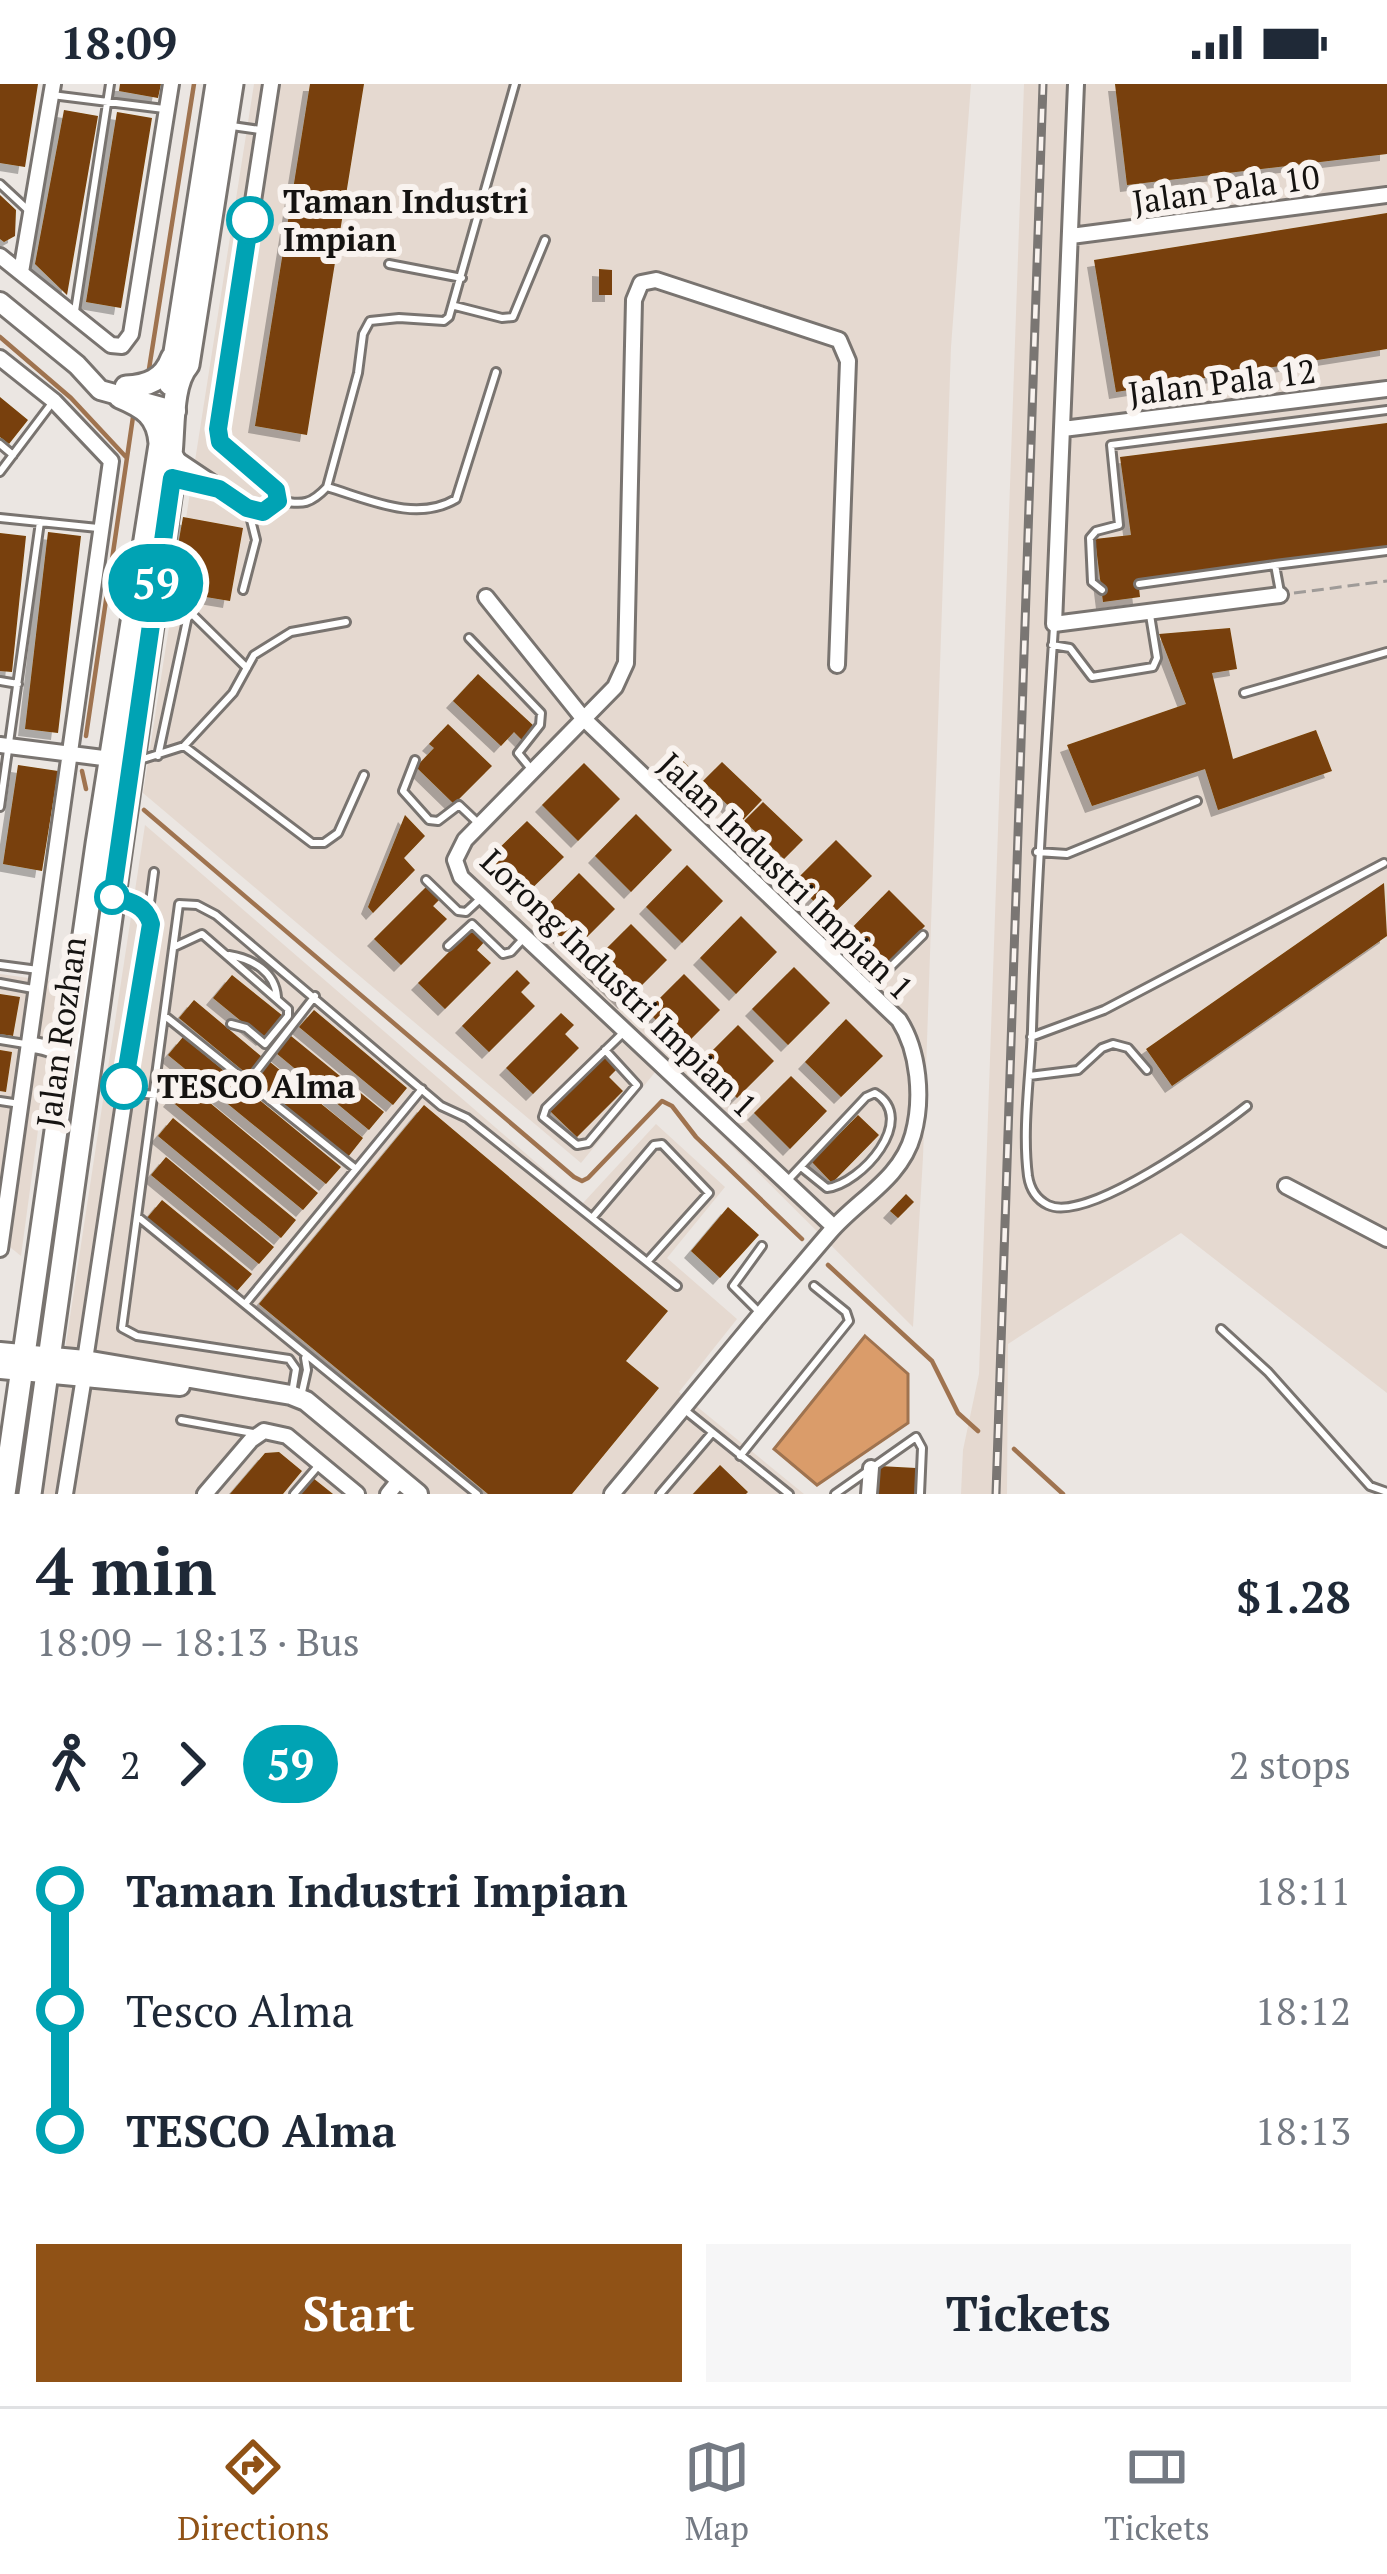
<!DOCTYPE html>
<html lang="en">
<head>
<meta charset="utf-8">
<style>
	:root { --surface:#fff; --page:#f6f6f7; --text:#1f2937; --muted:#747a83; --line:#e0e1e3; --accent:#905216 }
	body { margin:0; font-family:"PT Serif",serif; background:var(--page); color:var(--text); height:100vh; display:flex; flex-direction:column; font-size:45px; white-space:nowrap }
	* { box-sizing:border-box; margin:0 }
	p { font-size:39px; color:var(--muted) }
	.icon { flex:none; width:66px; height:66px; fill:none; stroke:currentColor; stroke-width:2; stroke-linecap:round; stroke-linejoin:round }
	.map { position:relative; height:1410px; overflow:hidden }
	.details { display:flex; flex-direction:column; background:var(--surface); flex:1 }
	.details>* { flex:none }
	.badge { padding:0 24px; border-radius:39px; font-size:42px; line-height:78px }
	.map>.badge { position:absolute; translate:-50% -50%; box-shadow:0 0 0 6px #fff }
	.legs { display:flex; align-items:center; gap:18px; height:132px; padding:0 36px; font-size:39px }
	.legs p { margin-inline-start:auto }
	.overview { display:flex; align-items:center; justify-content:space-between; height:204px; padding:0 36px }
	h1 { font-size:66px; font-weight:600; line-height:90px }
	.action { display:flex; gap:24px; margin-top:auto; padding:24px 36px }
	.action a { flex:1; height:138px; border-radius:0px; background:var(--accent); color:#fff; font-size:48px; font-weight:600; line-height:138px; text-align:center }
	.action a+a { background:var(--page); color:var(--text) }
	ul { padding:0 36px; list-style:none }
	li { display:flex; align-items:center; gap:42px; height:120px; font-size:45px }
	li i { display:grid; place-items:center; width:18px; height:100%; margin:0 15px; background:currentColor }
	li i::after { content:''; width:30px; height:30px; margin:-15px; border:9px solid; border-radius:50%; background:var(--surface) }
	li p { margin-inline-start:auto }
	li:first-child i { background:linear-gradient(#0000 50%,currentColor 0) }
	li:last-child i { background:linear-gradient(currentColor 50%,#0000 0) }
	.status { display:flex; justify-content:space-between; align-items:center; height:84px; padding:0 60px; background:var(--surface); direction:ltr }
	.status svg { height:33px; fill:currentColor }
	.tab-bar { display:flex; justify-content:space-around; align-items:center; height:168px; border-top:3px solid var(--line); background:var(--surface); font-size:33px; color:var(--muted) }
	.tab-bar a { display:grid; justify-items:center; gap:6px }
	.tab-bar .on { color:var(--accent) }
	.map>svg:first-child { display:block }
	.built { fill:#e5d9d0 }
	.water { fill:#da9c6a; stroke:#9f734f; stroke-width:3 }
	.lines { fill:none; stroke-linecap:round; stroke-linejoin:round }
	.stream { stroke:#9f734f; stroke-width:4.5 }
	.building { fill:#784107; filter:url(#shadow) }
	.lane-casing { stroke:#797470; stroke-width:12 }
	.street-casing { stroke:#797470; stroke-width:20 }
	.secondary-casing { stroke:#797470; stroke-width:24 }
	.primary-casing { stroke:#797470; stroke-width:27 }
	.path { stroke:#9f9b98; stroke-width:3; stroke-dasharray:12 6; stroke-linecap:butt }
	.lane { stroke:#fff; stroke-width:6 }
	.street { stroke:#fff; stroke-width:14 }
	.secondary { stroke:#fff; stroke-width:18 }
	.primary { stroke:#fff; stroke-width:21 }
	.rail-casing { stroke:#7a7673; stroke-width:9 }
	.rail { stroke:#f9f3ef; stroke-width:4.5; stroke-dasharray:14; stroke-linecap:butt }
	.line-1-casing { stroke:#fff; stroke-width:27 }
	.line-1 { stroke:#00a3b4; stroke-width:18 }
	.stop-1-dot { fill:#fff; stroke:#00a3b4; stroke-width:6 }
	.labels { text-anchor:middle; stroke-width:12; stroke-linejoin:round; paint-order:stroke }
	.street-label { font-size:33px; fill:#151311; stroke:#f9f3ef }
	.stop-label { font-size:33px; font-weight:bold; fill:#151311; stroke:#f9f3ef; text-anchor:start }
</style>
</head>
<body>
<div class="status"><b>18:09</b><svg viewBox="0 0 49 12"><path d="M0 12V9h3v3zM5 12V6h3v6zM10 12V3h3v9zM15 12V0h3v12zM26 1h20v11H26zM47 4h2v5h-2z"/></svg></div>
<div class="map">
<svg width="1387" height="1410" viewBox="0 0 1387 1410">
	<defs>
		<filter id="shadow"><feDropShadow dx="-7" dy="7" stdDeviation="0" flood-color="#0004"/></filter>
	</defs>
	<rect width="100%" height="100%" fill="#ebe6e2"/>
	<path class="built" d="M254 0H971L951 263 923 1073 913 1243 656 987 581 1079 143 709Z
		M1024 0H1387V1309L1181 1149 1008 1260 1007 1410H961L963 1366 979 1290Z
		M145 741 583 1119 656 1040 725 1103 667 1174 737 1235 679 1308 804 1410H43Z
		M0 890 58 898 21 1172 0 1155Z"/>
	<path class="water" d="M865 1252 908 1290V1339L817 1401 774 1365Z"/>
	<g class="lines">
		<path class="stream" d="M0 253 71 314 126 373
			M149 285 194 0
			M86 652 133 333
			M82 687 86 705
			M144 726 574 1093 582 1097 588 1094 662 1017 672 1022 696 1053 802 1155
			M828 1181 932 1277 958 1329 978 1347
			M1014 1365 1063 1410"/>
	</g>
	<path class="building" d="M0 0H38L25 83 0 79Z
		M120 0H161L158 14 119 7Z
		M310 0H364L307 351 255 342Z
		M1115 0H1387V70L1127 101Z
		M64 26 98 32 67 211 35 180Z
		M117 28 152 34 121 224 86 218Z
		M0 111 16 126 15 152 4 158 0 155Z
		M1387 129V265L1116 308 1094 176Z
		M599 185 612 186V211H599Z
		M0 313 28 336 9 360 0 353Z
		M1387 339V463L1138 495 1140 513 1103 518 1095 455 1131 451 1120 373Z
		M183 433 243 444 230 517 170 507Z
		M48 448 81 452 58 649 25 645Z
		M0 449 26 452 12 588 0 587Z
		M1230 544 1237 585 1212 589 1233 675 1316 646 1332 687 1218 726 1205 685 1092 722 1067 661 1186 620 1159 550Z
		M478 590 535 643 523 657 514 648 501 662 453 617Z
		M448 640 492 682 454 720 416 683 434 664 429 660Z
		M674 668 691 685 684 692 667 675Z
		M722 678 762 716 743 736 703 697Z
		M584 679 620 715 578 757 542 721Z
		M18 681 58 687 42 787 3 780Z
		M763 718 803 756 784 775 744 737Z
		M636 730 672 766 631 808 595 772Z
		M405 731 425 752 404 774 415 786 373 829 368 823Z
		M527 737 564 773 522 814 485 778Z
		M836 756 872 792 830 833 794 798Z
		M687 781 723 817 682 859 646 823Z
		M579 789 615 825 574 866 538 831Z
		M1384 799 1387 852 1172 1002 1146 965Z
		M429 800 442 813 433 822 447 835 401 881 374 855Z
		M889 806 925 842 884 884 848 848Z
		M741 832 777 868 736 910 700 874Z
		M631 840 667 876 625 918 589 882Z
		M473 844 486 856 477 866 491 879 445 925 418 899Z
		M794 883 830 919 788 961 752 925Z
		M517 886 530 899 521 908 535 922 489 968 462 942Z
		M684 890 720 926 683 963 647 927Z
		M232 891 283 932 263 955 213 914Z
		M0 910 20 913 13 952 0 950Z
		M194 916 262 973 247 990 179 934Z
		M314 926 407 1004 393 1021 299 943Z
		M561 929 574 941 565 950 579 964 533 1010 506 984Z
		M846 935 883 972 841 1013 805 978Z
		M738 941 774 977 737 1014 701 978Z
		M291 952 384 1028 369 1046 276 969Z
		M183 953 341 1083 326 1100 168 971Z
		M0 966 12 968 6 1008 0 1007Z
		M605 971 618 984 609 993 623 1007 577 1053 550 1027Z
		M270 978 363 1054 348 1073 255 996Z
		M791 992 827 1027 790 1065 754 1029Z
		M185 998 318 1109 303 1126 170 1016Z
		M424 1021 668 1227 626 1277 659 1304 572 1410H488L259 1220Z
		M858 1031 879 1051 832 1099 812 1078Z
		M173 1034 296 1136 281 1154 158 1052Z
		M166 1073 274 1163 259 1180 151 1091Z
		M906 1110 914 1118 898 1134 890 1127Z
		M162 1116 252 1190 237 1207 147 1134Z
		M728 1123 759 1151 720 1194 691 1167Z
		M279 1368 302 1387 283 1410H230L265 1369Z
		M720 1381 748 1408 746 1410H693Z
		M879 1382 916 1384 915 1410H878Z
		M313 1394 333 1410H300Z"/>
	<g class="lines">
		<defs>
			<path id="lane" d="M52 11 164 25
				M232 42 260 46
				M0 100 28 126
				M389 180 462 194
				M455 222 502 234 513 233 545 156
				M75 227 110 0
				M0 360 13 371
				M0 388 52 319
				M327 403C368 415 416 439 456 415L496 288
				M281 417C303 421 311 420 327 403L358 289 363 250 370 237 399 234 444 237 449 233 515 0
				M0 434 98 444
				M1139 500 1275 481
				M243 506 256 456 249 428
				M1102 506 1092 498 1090 454 1096 447 1119 441 1111 361 1387 326
				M164 508 189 527 247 584
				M1280 508 1275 481 1387 467
				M1054 543C1045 678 1036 811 1032 946 1030 993 1022 1045 1028 1092 1030 1105 1036 1115 1048 1121 1087 1140 1214 1048 1247 1022
				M469 554 541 629 540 641 518 669 532 686
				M1052 561 1070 564 1092 593 1153 583 1157 574 1150 531
				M0 597 18 600
				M1244 609 1387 568
				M184 662 312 759H324L338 749 364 691
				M158 672 189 527
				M140 676 184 662 233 609 254 571 291 548 346 538
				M415 676 403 707 429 736 438 737 459 721 478 739
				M0 723 40 438
				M1037 768 1067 770 1197 717
				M426 796 458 827 466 828 480 815
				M149 826 154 788
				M448 862 472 840 503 870 511 868 523 855
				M174 863 202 850 288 925V932L265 960 246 944 231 940
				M229 871C253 875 275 888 277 913
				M0 881 38 886
				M0 899 33 905
				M868 905 923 851
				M165 932 356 1085
				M1031 953 1104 926 1384 779
				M0 956 25 960
				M605 966 637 1001 588 1059 577 1061 543 1033 546 1024 626 946
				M1029 992 1078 986 1102 964 1113 960 1128 964 1147 986
				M248 998 315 912
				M128 1008 155 1011
				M0 1017 20 1020
				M789 1095 866 1013 875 1009C919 1035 861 1100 827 1104L801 1083
				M138 1133 477 1410
				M592 1134 654 1061 662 1060 709 1109 647 1178
				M245 1220 422 1005
				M759 1228 733 1202 762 1162
				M1221 1245 1268 1288 1370 1402 1387 1408
				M302 1308 307 1286 305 1274
				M292 1309 296 1285 289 1275 137 1252 122 1244 179 820 197 821 216 831 441 1022 467 1034 677 1202
				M686 1327 789 1410
				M181 1336 253 1349
				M740 1372 849 1237 846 1228 814 1202
				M294 1410 319 1381
				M660 1410 712 1349
				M835 1410 916 1353 922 1364 920 1410"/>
			<path id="street" d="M1076 0 1054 540 1280 511
				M1071 152 1387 111
				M0 172 111 261 122 262 131 250 171 0
				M21 188 53 0
				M0 274 54 317 111 377 0 1165
				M1063 345 1387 305
				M175 374 254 427 263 428 278 417C271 384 223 380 218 345L271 0
				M486 513 583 634 899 936C919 967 923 1015 913 1051 901 1095 857 1116 830 1148 756 1234 685 1323 612 1410
				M0 661 111 675
				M29 960C46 963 59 964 64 983
				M1286 1102 1387 1155
				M834 1143 461 793 455 776 465 756 615 603 626 579 634 216 641 199 656 196 839 256 848 277 837 581
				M85 1276 151 840C147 821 130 817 112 813
				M65 1410 84 1293
				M205 1410 251 1356 264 1347 287 1352 357 1410
				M388 1410 400 1395
				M869 1410 871 1384"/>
			<path id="secondary" d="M0 218 77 281 100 306 176 327
				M0 1268 85 1276 291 1311 306 1317 418 1410
				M0 1285 180 1302"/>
			<path id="primary" d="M170 300 217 0
				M126 303C147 302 164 296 172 274
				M120 313C144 323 158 332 160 359
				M4 1410 97 760 162 348
				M30 1410 175 378 171 370C174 344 171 300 188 281L232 0"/>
		</defs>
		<use href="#lane" class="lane-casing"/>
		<use href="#street" class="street-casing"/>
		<use href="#secondary" class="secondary-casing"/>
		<use href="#primary" class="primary-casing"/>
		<path class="path" d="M1294 509 1387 497"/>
		<use href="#lane" class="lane"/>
		<use href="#street" class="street"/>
		<use href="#secondary" class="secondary"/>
		<use href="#primary" class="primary"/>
		<defs>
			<path id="rail" d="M996 1410 1043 0"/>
		</defs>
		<use href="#rail" class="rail-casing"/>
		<use href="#rail" class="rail"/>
	</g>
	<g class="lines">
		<defs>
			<path id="line-1" d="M124 1002 151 840C146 821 130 817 112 813L172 394 219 405 247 424 263 428 278 417 276 406 220 358 218 345 250 136"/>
		</defs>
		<use href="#line-1" class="line-1-casing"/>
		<use href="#line-1" class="line-1"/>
	</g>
	<g class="stop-1-dot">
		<circle cx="250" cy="136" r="21"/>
		<circle cx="112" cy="813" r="15"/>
		<circle cx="124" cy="1002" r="21"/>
	</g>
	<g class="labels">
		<g class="street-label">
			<text transform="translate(1226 105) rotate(-8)" y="12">Jalan Pala 10</text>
			<text transform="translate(1222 298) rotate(-7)" y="12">Jalan Pala 12</text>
			<text transform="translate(786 792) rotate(44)" y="12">Jalan Industri Impian 1</text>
			<text transform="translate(619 899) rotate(44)" y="12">Lorong Industri Impian 1</text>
			<text transform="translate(61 948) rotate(-82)" y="12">Jalan Rozhan</text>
		</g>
		<g class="stop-label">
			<text x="283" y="129">Taman Industri<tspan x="283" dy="38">Impian</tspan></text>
			<text x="157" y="1014">TESCO Alma</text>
		</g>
	</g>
</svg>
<b class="badge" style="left:156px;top:499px;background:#00a3b4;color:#fff">59</b>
</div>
<section class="details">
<div class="overview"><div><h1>4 min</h1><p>18:09 – 18:13 · Bus</p></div><b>$1.28</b></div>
<div class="legs"><svg class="icon" aria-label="walk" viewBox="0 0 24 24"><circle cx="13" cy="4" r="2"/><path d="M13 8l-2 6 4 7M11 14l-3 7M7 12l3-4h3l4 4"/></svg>2<svg class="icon" aria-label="forward" viewBox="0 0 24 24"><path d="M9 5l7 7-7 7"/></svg><b class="badge" style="background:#00a3b4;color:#fff">59</b><p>2 stops</p></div>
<ul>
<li><i style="color:#00a3b4"></i><b>Taman Industri Impian</b><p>18:11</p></li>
<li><i style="color:#00a3b4"></i><span>Tesco Alma</span><p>18:12</p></li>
<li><i style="color:#00a3b4"></i><b>TESCO Alma</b><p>18:13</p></li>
</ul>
<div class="action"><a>Start</a><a>Tickets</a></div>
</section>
<nav class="tab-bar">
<a class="on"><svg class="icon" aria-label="directions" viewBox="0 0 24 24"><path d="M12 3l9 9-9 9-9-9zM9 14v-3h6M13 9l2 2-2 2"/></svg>Directions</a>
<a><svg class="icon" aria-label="map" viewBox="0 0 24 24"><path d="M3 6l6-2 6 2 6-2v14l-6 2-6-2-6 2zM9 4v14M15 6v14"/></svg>Map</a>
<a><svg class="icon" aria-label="tickets" viewBox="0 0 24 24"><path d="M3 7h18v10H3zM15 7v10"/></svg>Tickets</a>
</nav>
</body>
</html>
